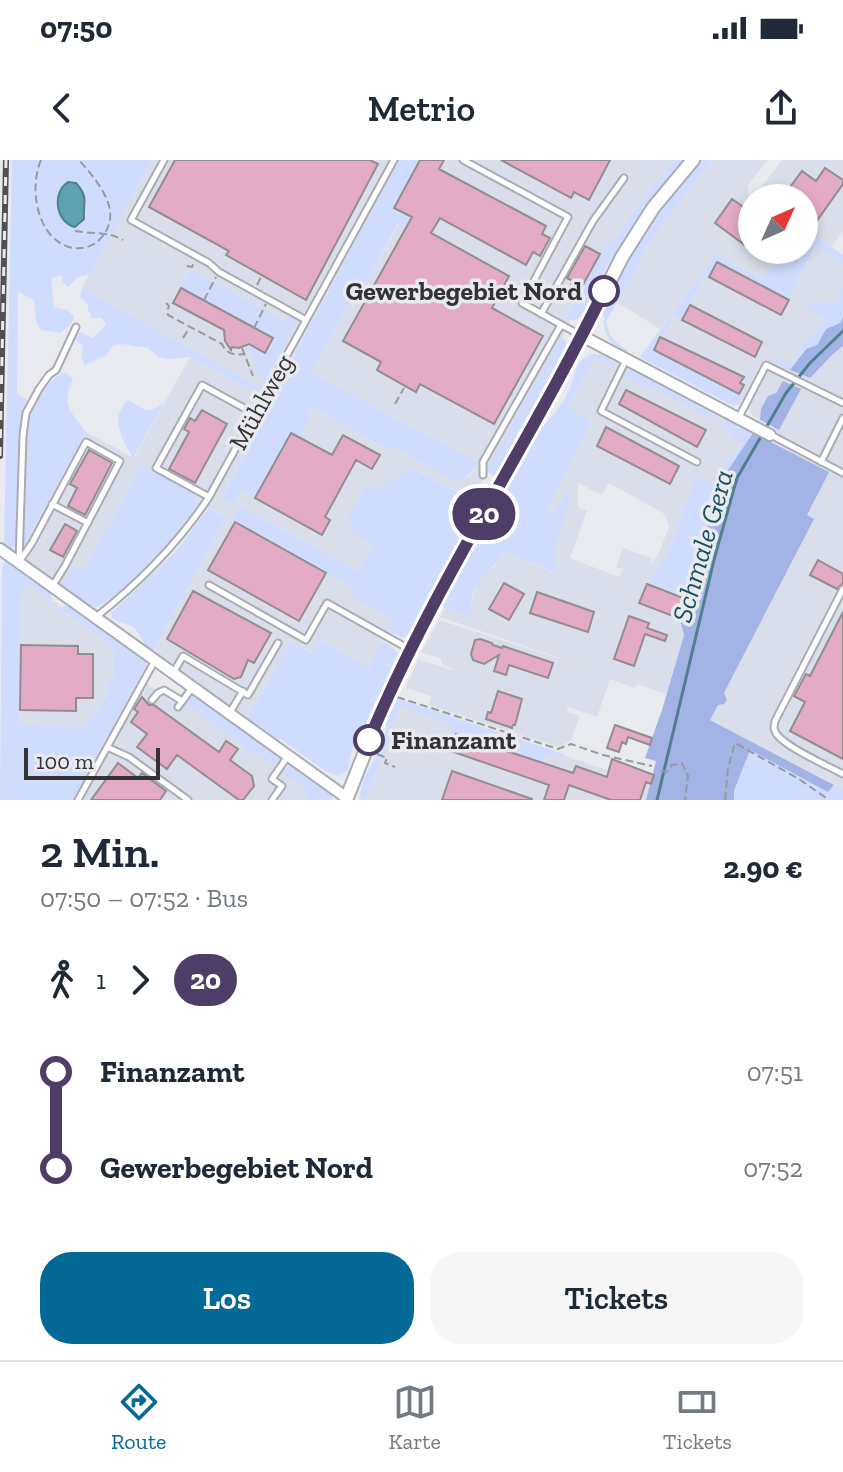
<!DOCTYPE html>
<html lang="de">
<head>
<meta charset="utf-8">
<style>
	:root { --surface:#fff; --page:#f6f6f7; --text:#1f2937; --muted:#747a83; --line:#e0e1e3; --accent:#046997 }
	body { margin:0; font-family:"Zilla Slab",serif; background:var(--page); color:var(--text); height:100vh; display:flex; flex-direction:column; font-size:30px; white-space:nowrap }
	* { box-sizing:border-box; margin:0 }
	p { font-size:26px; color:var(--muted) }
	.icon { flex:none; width:44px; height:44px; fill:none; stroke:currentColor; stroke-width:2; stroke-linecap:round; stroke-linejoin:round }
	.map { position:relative; height:640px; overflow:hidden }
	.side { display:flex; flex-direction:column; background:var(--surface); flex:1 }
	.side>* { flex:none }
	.badge { padding:0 16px; border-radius:26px; font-size:28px; line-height:52px }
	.needle { width:52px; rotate:45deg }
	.buttons { position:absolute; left:738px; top:24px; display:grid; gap:16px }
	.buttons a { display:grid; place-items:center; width:80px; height:80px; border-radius:50%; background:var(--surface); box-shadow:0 4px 12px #0003; font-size:40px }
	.scale { position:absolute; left:24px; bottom:20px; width:136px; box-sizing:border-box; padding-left:8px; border:4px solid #333335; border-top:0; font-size:22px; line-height:28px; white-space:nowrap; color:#333335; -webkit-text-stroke:6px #e8eaef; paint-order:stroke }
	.map>.badge { position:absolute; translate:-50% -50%; box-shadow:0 0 0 4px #fff }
	.legs { display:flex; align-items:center; gap:12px; height:88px; padding:0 40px; font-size:26px }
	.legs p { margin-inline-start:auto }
	.overview { display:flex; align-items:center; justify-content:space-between; height:136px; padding:0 40px }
	h1 { font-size:44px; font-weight:600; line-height:60px }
	.button { display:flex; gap:16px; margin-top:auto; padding:16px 40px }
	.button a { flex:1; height:92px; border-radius:32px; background:var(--accent); color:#fff; font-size:32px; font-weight:600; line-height:92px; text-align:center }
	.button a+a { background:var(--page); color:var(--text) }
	ul { padding:0 40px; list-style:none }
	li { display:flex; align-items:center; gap:28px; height:96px; font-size:30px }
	li i { display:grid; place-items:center; width:12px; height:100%; margin:0 10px; background:currentColor }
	li i::after { content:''; width:20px; height:20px; margin:-10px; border:6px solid; border-radius:50%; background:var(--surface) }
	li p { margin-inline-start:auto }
	li:first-child i { background:linear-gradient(#0000 50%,currentColor 0) }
	li:last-child i { background:linear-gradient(currentColor 50%,#0000 0) }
	.status { display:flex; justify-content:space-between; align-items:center; height:56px; padding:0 40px; background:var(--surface); direction:ltr }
	.status svg { height:22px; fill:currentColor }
	header { display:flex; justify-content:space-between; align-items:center; height:104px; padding:0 40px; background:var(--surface); font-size:36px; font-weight:600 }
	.tab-bar { display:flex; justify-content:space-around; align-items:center; height:112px; border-top:2px solid var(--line); background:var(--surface); font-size:22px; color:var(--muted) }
	.tab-bar a { display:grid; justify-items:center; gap:4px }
	.tab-bar .active { color:var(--accent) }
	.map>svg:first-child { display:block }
	.built { fill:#dadeea; fill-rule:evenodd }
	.green { fill:#d0dcfe }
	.forest { fill:#a3b3e5 }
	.water { fill:#5da1b3; stroke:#50808d; stroke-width:2 }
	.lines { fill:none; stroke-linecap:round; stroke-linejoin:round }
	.stream { stroke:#50808d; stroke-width:3 }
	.building { fill:#e3abc5; stroke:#928d8f; stroke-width:2 }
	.service-casing { stroke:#aaacb1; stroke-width:9 }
	.minor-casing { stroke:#aaacb1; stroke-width:14 }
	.tertiary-casing { stroke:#aaacb1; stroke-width:16 }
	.path { stroke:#999a9e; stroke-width:2; stroke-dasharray:8 4; stroke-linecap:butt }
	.service { stroke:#fff; stroke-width:5 }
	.minor { stroke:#fff; stroke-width:10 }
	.tertiary { stroke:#fff; stroke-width:12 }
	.rail-casing { stroke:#515153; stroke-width:6 }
	.rail { stroke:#e8eaef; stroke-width:3; stroke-dasharray:9; stroke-linecap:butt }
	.line-1-casing { stroke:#fff; stroke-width:18 }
	.line-1 { stroke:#4e3e67; stroke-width:12 }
	.stop-1-dot { fill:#fff; stroke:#4e3e67; stroke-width:4 }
	.labels { text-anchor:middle; stroke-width:7; stroke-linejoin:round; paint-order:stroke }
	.stop-label { font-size:26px; font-weight:bold; fill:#333335; stroke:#e8eaef; text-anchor:end }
	.street-label { font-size:26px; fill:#333335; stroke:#e8eaef }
	.water-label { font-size:28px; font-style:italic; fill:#185260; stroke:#e8eaef }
</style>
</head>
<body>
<div class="status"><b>07:50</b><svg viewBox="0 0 49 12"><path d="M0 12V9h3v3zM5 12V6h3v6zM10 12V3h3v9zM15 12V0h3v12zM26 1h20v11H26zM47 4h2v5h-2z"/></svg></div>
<header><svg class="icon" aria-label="back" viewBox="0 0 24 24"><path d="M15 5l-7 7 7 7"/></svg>Metrio<svg class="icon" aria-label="share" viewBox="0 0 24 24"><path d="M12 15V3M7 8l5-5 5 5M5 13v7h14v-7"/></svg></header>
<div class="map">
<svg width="843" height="640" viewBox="0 0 843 640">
	<rect width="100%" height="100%" fill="#e8eaef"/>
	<path class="built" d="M152 0H399L273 233 276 237 221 337 233 345 241 330 256 336 291 273 311 256 307 254 311 246 384 288 394 287 454 321 468 317 474 311 478 302 311 213 352 138 360 135 399 63 411 58 394 47 420 0H675L635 48 619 73 615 84 607 80 566 159 571 161 472 339 413 308 358 411 240 346 232 361 355 429 352 437 394 460 368 507 320 480 313 493 291 481 246 560 152 493 226 357 194 340 195 335 141 305 84 411 73 407 61 425 22 396 23 387 86 272 134 298 190 197 258 234 262 228 82 128ZM191 110 287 163 258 214 265 193 273 178 182 128Z
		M712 0H768L748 25V44L752 47V90H780L764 119 715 95 660 169 617 142 653 77Z
		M782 0H843V71L831 87 804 67V38H764L757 33Z
		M817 85 843 104V127L837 143 809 141 806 148 827 159 805 181 792 204 775 203 810 218 833 194 843 186V629L710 560 718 544 727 540 724 533 814 359 806 355 828 312 768 280 774 267 751 255 750 250 738 244 742 235 654 190 660 177 676 156 682 159 706 115 709 117 717 102 789 140Z
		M595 198 615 207 613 201 631 210 626 212 647 228 656 229 712 254 708 248 729 260 722 263 733 273 731 278 741 283 736 294 725 301 718 325 696 316 666 397 658 411 648 421 647 424 691 441 683 460 684 475 667 535 638 524 634 528 610 519 597 557 568 547 567 552 580 556 571 581 558 587 429 545 431 536 406 528 418 499 455 511 441 503 442 499 421 492 439 460 580 505 440 457 445 448 470 456V446L478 421 484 413 494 407 503 391 556 414 553 395 566 332 554 353 547 348 592 261 568 248ZM578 323 602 335 609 323 663 353 667 359 669 367 659 393 651 404 652 398 623 388 616 407 623 409 619 417 570 398 587 351 578 347Z
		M28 423 62 447 58 454 61 457 64 452 114 488 113 522 86 568 19 566 22 431Z
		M146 523 155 529 159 527H164L275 606 305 629 306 640H83Z
		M400 546 453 565 448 581 461 560 651 625 646 640H366Z"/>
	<path class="green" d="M12 0H152L90 114 78 117 68 127 64 124 61 115 51 119 54 147 67 150 74 156 72 163 61 173 41 170 36 161 34 140 18 132 17 234 27 239C20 261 18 286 19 309 19 329 23 374 12 390L4 385Z
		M399 0H420L394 47 412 57 406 67 398 63 360 135 352 138 311 213 478 302C472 314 467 317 455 322L394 287 384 288 311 246 307 254 311 257 299 278 290 273 256 337 241 331 234 345 221 338 276 237 273 234Z
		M675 0H686L607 106 598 124 594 123 590 131 593 133C587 146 583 165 566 159L607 80 615 83C628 52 654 26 675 0Z
		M698 0H712L653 77 606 162C611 179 613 181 628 190L627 193C609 182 603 177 604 156L601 153 627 100 656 53Z
		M804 67 843 95V104L816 85 789 140 717 103 709 117 705 116 682 160 675 156 661 177 654 190 742 235 738 244 733 246 640 197 715 95 764 119 780 90H804Z
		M191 110 286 162 289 156 293 158 295 164 266 218 258 214 249 189 251 185 265 193 272 178 181 128Z
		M843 127V157L840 163 826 169 817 185 805 189 790 210 775 203 777 198 792 204 805 181 826 160 805 147 808 141 837 143Z
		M82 128 262 228 258 234 190 197 169 199 158 197 148 188 122 184 114 185 105 196 85 205 81 196 83 186 74 178 75 172H80L92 178 106 165 102 158H92L88 150V144L80 137Z
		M561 177 565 180 568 186 550 225 500 316 496 318 487 311Z
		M593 194 603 195 613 201 615 208 595 198 568 247 592 261 547 348 554 353 566 332 569 330C571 360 545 386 558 414L503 391C499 397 496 404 491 408 475 424 470 433 470 457L445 448 441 442 517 307 536 275 554 253H555C560 246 566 238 569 230 576 215 575 199 593 194Z
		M631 210H635L708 248 713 260 656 229 647 228 625 216 626 212Z
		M65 212 73 219C62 248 69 249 86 272L23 387V313C27 302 25 293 25 281 25 252 39 225 65 212Z
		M128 240 145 250 154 249 164 243 133 298C122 279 109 258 128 240Z
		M729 260 753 273 724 316 708 362 693 430 696 439 686 460 681 463 691 441 647 424 666 397 696 316 718 325 725 301 736 294 741 283 730 278 732 273 721 267 722 263Z
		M141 305 196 335 194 340 199 343C178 376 132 428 97 447L87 445 61 425 73 406 84 411Z
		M412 308 471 339 480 323 484 324 487 328 486 337 419 461 410 474 403 478 387 471 393 459 351 437 355 429 232 360 240 346 358 411 372 385 355 375 348 358 366 326 375 331Z
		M208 348 226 357 152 493C144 486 142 477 136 470 130 463 118 463 111 457L112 452 165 402 181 385Z
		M5 397 51 433 52 439 48 446 46 445 50 439 28 423 22 431 19 565 86 567 107 534V522L113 521 114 488 65 452 60 457 58 454 62 447 69 445 146 499V506L73 640H0L2 410Z
		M320 480 368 507 382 481C388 484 394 487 397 493 402 508 373 550 366 564L363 563 351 593 348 610 338 616 327 612 280 579 277 583 246 560 291 481 312 493Z
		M191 535 196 536 280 595V600L274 607 253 591 248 596 241 584 188 545 184 550 182 549Z
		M393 537 567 595H546L542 604 457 574 454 583 448 581 452 565 400 546 366 640H362L359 637 364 618 376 596 386 571 387 553Z
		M750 590 828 631 834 625 843 629V640H734V631Z
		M290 604 328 632 334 640H306L305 629 281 612Z"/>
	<path class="forest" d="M843 157V186L833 194 810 218 790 210 806 189 817 185 826 169 840 163Z
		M783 221 801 229 779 270 760 260 761 249 768 236 776 233Z
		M753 273 829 312 807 355 814 359 724 533 727 540 724 544 718 545 710 560 834 625 828 632 750 590 734 631V640H646L656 601 645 598 663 547 684 475 681 463 687 460 696 439 693 430 708 362 724 316Z"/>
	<path class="water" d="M68 22 76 23C89 38 83 40 84 59L75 67C55 62 52 32 68 22Z"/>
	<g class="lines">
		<path class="stream" d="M657 640 715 396 737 318 786 233 810 203 843 171"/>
	</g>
	<path class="building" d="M175 0H370L378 4 306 140 226 95 229 91 149 47Z
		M420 0H444L439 9 546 66 542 74 550 78 540 96 533 92 526 105 440 58 431 73 509 116 492 148 543 176 494 264 420 224 416 232 377 210 381 202 343 181 412 57 394 48Z
		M501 0H610L589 40 574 32 571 38Z
		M825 8 843 20V24L816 62 804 53V38H782L802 11 816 21Z
		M732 39 752 53V90H772L765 100 715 63Z
		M585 86 600 94 574 141 565 136 573 121 567 118Z
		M717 102 789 140 781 155 709 117Z
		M181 128 273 178 265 193 249 184 239 188 232 187 231 190 225 181 224 170 173 143Z
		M690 145 762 182 755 197 682 160Z
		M660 177 744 217 740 223 744 225 739 234 654 190Z
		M626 230 706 270 697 287 619 244Z
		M202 250 227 264 195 323 169 309 189 272 184 269 190 258 195 261Z
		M606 267 679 306 670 324 597 286Z
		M291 273 332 295 343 275 380 295 372 309 356 300 325 357 330 360 322 375 255 338Z
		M89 290 112 303 85 355 68 346 77 328 70 324Z
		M235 362 326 413 299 461 208 410Z
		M65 364 77 371 63 397 50 390Z
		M818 400 843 414V423L837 429 810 415Z
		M504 423 524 434 509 460 489 449Z
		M647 424 691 441 683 460 639 443Z
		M193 431 271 473 254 503 248 500 241 517 234 519 167 479Z
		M537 432 594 452 588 472 530 453Z
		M843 452V599L790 571 805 542 794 536 806 514 810 516Z
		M629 456 649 463 647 468 667 475 665 481 645 474 634 506 614 499Z
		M480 479 492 483 493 485 502 488 503 486 553 503 548 518 509 505 506 515 494 511 499 495 484 504 473 500 471 494 475 480Z
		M21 485 78 486V494H93V538H76V551L20 550Z
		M498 531 522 539 515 565H513L512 568 486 559 488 552 491 553Z
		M142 537 149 545H154L219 592 226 581 238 589 230 600 252 616 254 626 243 640H239L177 595 167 609 137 587 147 574 131 562 138 552 134 549Z
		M615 565 652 578 650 585 628 577 626 584 622 582 619 592 607 588Z
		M456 574 573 613 576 606 607 617 612 599 654 615 651 624 646 622 640 640H611L569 625 564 640H544L549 625 451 591Z
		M118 603 138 618 142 613 166 631 160 640H91Z
		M452 611 532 639V640H442Z"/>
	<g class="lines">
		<defs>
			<path id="service" d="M164 0 131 60 209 103 219 112 306 160
				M463 0 568 57 522 143 580 175
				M541 154 593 61 624 18
				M626 200 601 251 697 302
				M739 257 766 205 843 243
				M771 275 843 313
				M821 302 843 258
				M483 315V302L561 165
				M209 337 156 308 202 225 255 254
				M52 344 88 363
				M19 402 32 383 86 282 120 301 65 406 53 425
				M19 402 23 276 26 253 39 229 49 215 56 210 76 167
				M209 425 306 480 327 443 409 489
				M843 429 775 561C774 567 773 568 776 573 783 586 828 606 843 614
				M96 457C140 422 178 384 209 337L394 0
				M173 513 183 496 248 535 278 483
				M152 540 158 533 164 530 182 541
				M178 547 192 528
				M229 554 243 531
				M107 587 129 597 188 640
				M78 640 154 502
				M272 640 282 626 272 619 288 596"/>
			<path id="minor" d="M582 176 770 275
				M0 389 347 638"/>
			<path id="tertiary" d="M346 640 388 534 420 469 582 176 622 97 653 48 693 0"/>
		</defs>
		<use href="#service" class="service-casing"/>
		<use href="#minor" class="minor-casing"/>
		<use href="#tertiary" class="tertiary-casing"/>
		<path class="path" d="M41 0C29 27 36 77 69 87 79 90 90 88 98 81 127 54 98 22 79 0
			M75 71C91 74 108 71 123 80
			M187 106 192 107 194 102
			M257 125 262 115
			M204 140 216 117
			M166 143 169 146 167 151 168 155 222 184C227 195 234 195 245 194
			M254 168 266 144
			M183 178 189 168
			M242 188 253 216
			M395 244 404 228
			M397 537 558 589 571 584 603 595 652 606
			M377 594 387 598 385 603 395 607
			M661 611 667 612 672 605 682 603 688 616 685 640
			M725 640 728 608 735 583 799 619 829 640"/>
		<use href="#service" class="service"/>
		<use href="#minor" class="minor"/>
		<use href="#tertiary" class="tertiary"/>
		<defs>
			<path id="rail" d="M0 296 6 0"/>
		</defs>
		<use href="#rail" class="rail-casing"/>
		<use href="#rail" class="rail"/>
	</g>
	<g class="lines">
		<defs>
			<path id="line-1" d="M369 580C434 424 530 283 604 131"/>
		</defs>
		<use href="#line-1" class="line-1-casing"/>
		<use href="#line-1" class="line-1"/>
	</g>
	<g class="stop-1-dot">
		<circle cx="604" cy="131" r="14"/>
		<circle cx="369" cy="580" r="14"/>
	</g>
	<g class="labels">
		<g class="stop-label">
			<text x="582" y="140">Gewerbegebiet Nord</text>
			<text x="391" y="589" text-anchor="start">Finanzamt</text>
		</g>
		<g class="street-label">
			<text transform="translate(261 242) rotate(-61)" y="9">Mühlweg</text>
		</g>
		<g class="water-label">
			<text transform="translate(702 386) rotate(-74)" y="10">Schmale Gera</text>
		</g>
	</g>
</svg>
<div class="buttons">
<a><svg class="needle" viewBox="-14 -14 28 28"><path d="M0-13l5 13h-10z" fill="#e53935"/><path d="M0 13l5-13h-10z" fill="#747a83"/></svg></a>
</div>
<div class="scale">100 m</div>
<b class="badge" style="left:484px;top:354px;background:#4e3e67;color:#fff">20</b>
</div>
<section class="side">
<div class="overview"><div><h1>2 Min.</h1><p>07:50 – 07:52 · Bus</p></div><b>2.90 €</b></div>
<div class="legs"><svg class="icon" aria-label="walk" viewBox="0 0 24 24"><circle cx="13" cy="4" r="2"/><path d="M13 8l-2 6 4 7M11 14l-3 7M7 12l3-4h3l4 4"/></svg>1<svg class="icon" aria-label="forward" viewBox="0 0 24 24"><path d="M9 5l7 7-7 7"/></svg><b class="badge" style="background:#4e3e67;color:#fff">20</b></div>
<ul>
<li><i style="color:#4e3e67"></i><b>Finanzamt</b><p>07:51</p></li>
<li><i style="color:#4e3e67"></i><b>Gewerbegebiet Nord</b><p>07:52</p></li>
</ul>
<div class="button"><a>Los</a><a>Tickets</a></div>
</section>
<nav class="tab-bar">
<a class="active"><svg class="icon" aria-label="directions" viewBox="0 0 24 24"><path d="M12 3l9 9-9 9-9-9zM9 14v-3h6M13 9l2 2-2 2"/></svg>Route</a>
<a><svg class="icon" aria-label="map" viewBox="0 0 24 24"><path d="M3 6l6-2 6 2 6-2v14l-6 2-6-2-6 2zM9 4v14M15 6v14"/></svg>Karte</a>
<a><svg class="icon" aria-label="tickets" viewBox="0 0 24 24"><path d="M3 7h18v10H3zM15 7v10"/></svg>Tickets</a>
</nav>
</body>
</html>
